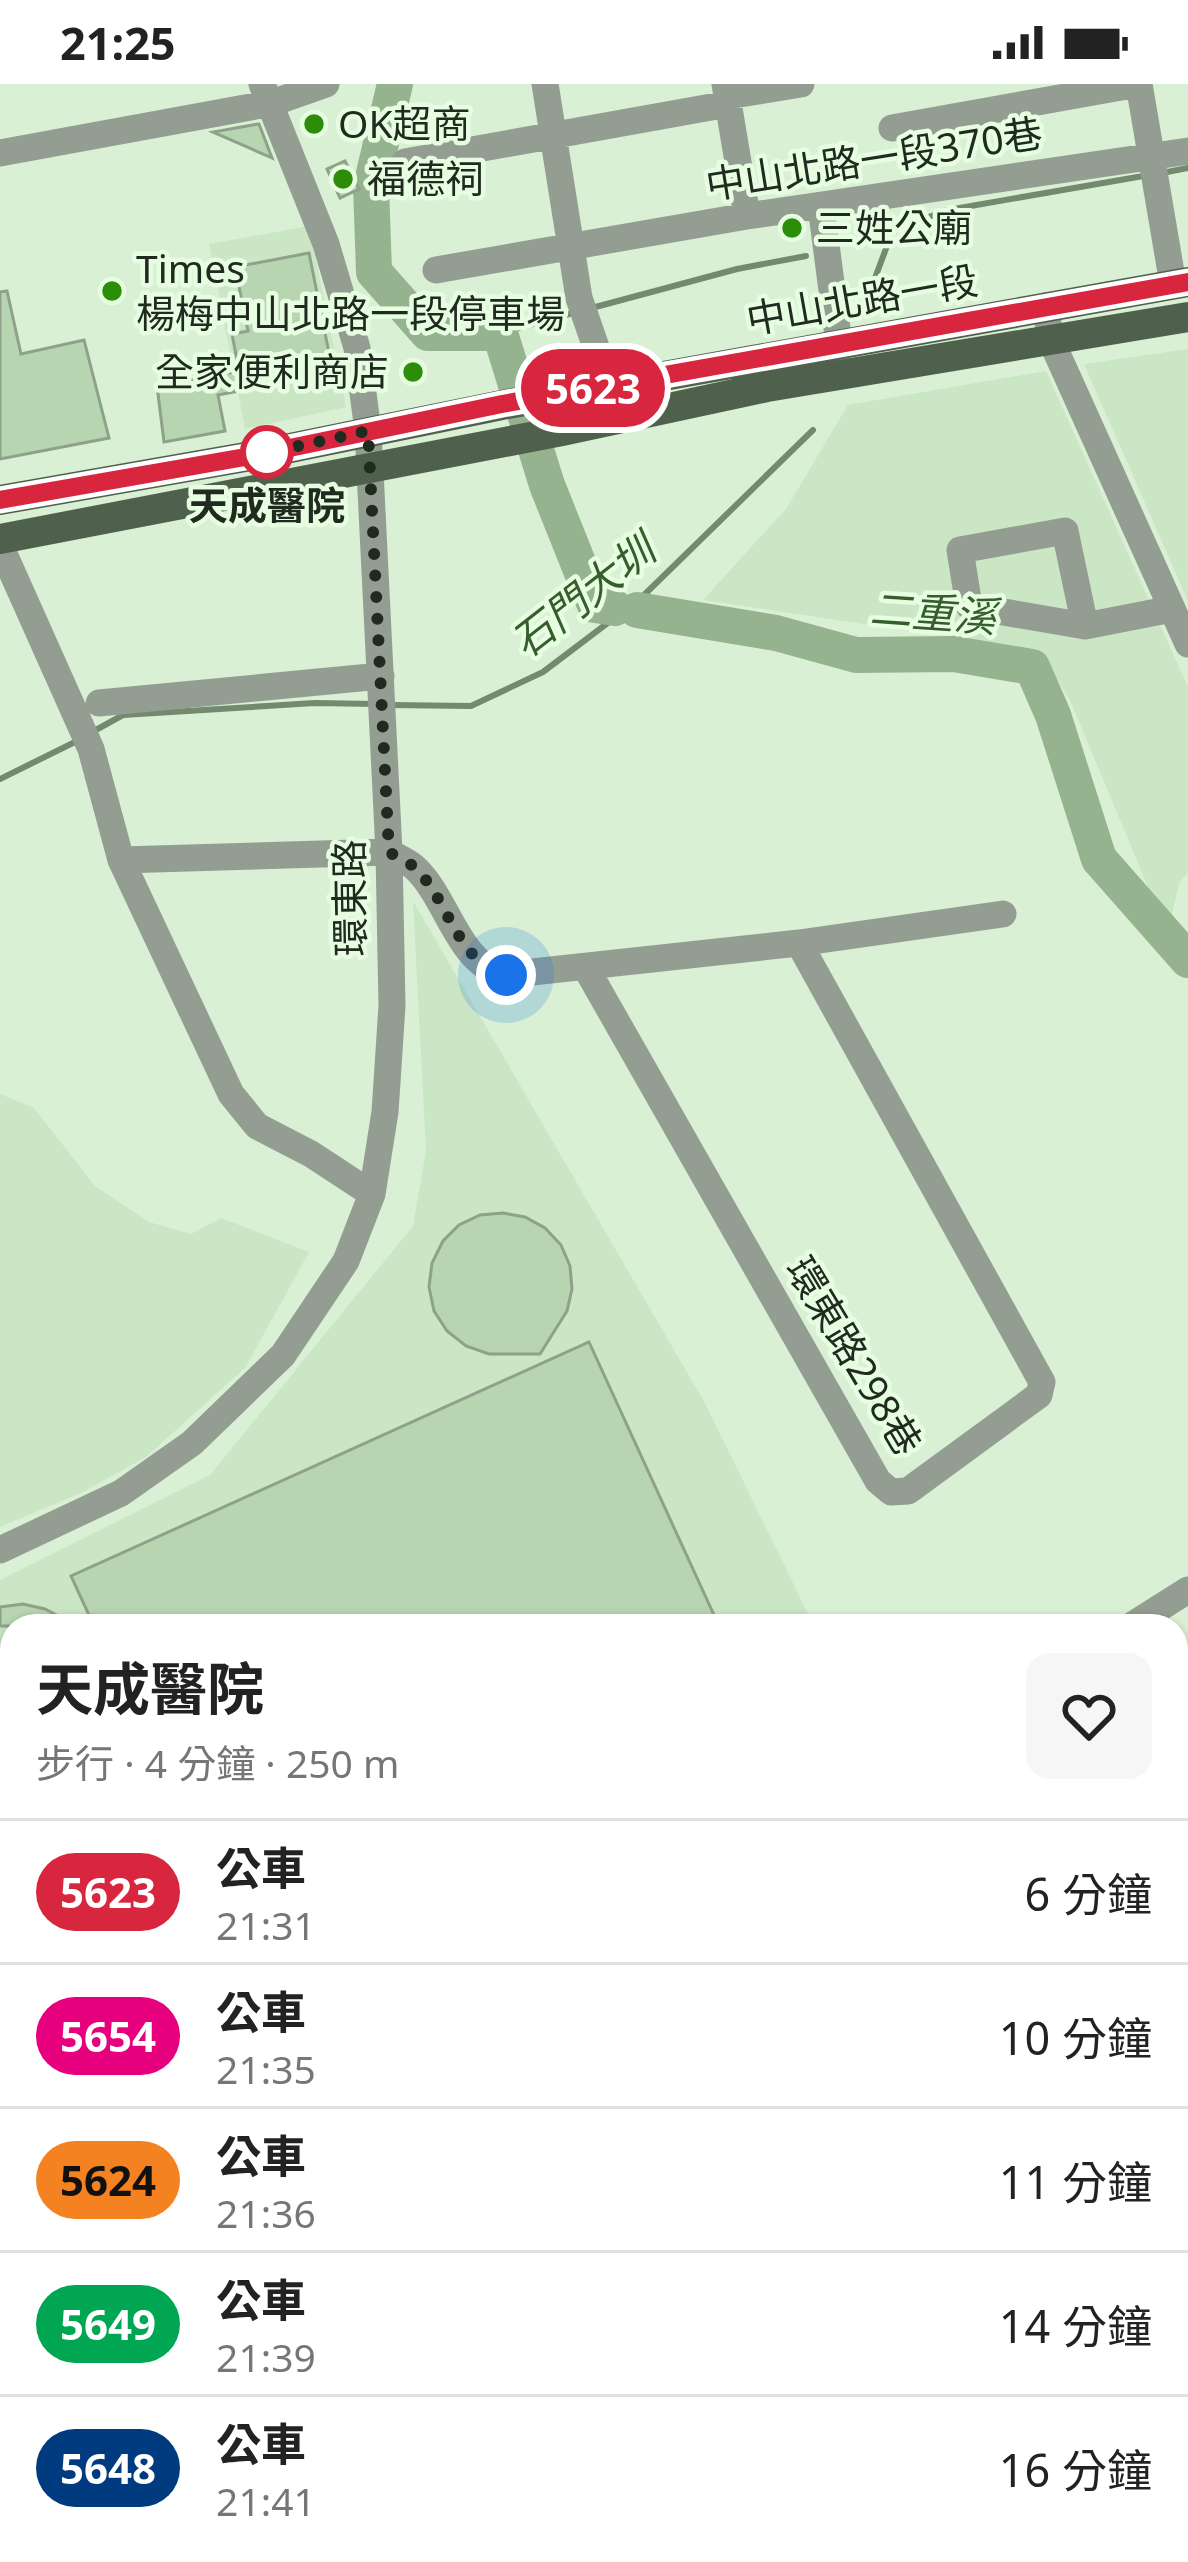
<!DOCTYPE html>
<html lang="zh-TW">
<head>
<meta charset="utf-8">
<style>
	:root { --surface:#fff; --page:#f6f6f6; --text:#222; --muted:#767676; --line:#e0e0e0 }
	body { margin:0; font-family:"Noto Sans","Noto Sans TC",sans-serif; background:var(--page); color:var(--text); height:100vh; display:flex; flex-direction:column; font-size:45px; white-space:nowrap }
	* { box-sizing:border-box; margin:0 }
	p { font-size:39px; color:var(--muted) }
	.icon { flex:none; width:66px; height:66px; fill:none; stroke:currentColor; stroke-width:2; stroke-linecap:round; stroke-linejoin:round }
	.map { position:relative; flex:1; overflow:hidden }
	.panel { position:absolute; left:0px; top:1530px; width:1188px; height:948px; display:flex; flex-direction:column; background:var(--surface); border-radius:36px 36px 0 0; box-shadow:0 3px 9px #0004 }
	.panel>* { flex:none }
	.badge { padding:0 24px; border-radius:39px; font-size:42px; line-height:78px }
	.you { position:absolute; width:60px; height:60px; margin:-30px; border:9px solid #fff; border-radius:50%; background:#1a73e8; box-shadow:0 0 0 18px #1a73e833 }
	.map>.badge { position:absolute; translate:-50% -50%; box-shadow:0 0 0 6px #fff }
	.round { display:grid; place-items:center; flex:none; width:126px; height:126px; border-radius:24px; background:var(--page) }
	.headline { display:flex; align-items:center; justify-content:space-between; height:204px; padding:0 36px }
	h1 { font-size:57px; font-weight:700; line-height:90px }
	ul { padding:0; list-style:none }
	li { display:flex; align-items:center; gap:36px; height:144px; padding:0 36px; border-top:3px solid var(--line) }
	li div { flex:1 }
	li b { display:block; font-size:45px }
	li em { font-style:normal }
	li .badge { min-width:132px; font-weight:700; text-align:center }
	.status { display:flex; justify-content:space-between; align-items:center; height:84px; padding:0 60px; background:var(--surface); direction:ltr }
	.status svg { height:33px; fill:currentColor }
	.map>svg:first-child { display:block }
	.built { fill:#cae6c4 }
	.forest { fill:#9bb794 }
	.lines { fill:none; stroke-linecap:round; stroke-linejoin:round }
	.stream { stroke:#738a6e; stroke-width:6 }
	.river { stroke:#96b390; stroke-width:36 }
	.building { fill:#b7d5b1; stroke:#8da288; stroke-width:3 }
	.minor { stroke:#949d92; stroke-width:27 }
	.major { stroke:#4f604c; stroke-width:30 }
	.highway { stroke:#374a33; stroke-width:36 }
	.line-casing { stroke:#fff; stroke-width:27 }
	.line { stroke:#d7263d; stroke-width:18 }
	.walk { stroke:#212a1f; stroke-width:12; stroke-dasharray:0 21.6 }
	.poi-dot { fill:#2c8e08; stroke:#e6fde1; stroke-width:4.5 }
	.stop-dot { fill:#fff; stroke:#d7263d; stroke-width:6 }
	.labels { text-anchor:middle; stroke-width:9; stroke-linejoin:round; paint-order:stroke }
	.poi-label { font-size:39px; fill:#212a1f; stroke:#e6fde1; text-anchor:start }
	.street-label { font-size:39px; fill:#212a1f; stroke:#e6fde1 }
	.stop-label { font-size:39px; font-weight:bold; fill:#212a1f; stroke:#e6fde1 }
	.water-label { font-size:42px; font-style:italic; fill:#365e2d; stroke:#e6fde1 }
</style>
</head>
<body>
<div class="status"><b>21:25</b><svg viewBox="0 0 49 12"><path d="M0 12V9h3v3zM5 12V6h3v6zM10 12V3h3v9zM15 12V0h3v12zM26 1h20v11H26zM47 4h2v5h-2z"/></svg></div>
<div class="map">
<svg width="1188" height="2478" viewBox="0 0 1188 2478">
	<rect width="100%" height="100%" fill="#d9f0d4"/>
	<path class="built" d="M309 142 346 323 245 345 209 160Z
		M1188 265V517L1084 280Z
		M1046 287 1188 603V788L1179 800 1171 834 1151 810 1070 616 1039 566 703 516 786 425 848 321Z
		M413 817 706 1321 814 1542H12V1817L0 1825V1496L210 1391 413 1142 426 1067Z
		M0 1010 34 1024 95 1102 149 1138 191 1150 221 1134 309 1168 245 1284 146 1373 81 1409 0 1443Z"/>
	<path class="forest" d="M1188 2100V2478H517L550 2466H1176V2109Z"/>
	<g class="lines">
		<path class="stream" d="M1162 89 1188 84
			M866 218 893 146 948 126 1149 91
			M588 225 737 185 806 172
			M500 249 576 228
			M389 621 471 622 543 588 642 513 813 346
			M94 647 123 631 315 619 376 620
			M0 695 77 657"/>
		<path class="river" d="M395 0 371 102 374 188 428 249H500L547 401 595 521 615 524
			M637 526 776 549 856 571 954 570 1032 583 1053 631 1099 775 1188 876"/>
	</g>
	<path class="building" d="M259 40 272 74 213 48 258 40Z
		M345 77 359 105 340 114 327 85Z
		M309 169 333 289 218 311 225 347 164 358 157 302 239 287 232 250 248 247 235 183Z
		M7 207 21 270 84 256 109 354 0 375V208Z
		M503 1129 525 1133 545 1144 561 1161 570 1182 572 1205 567 1227 540 1270H489L466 1262 447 1247 434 1227 429 1203 432 1179 443 1157 459 1141 480 1131Z
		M589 1258 719 1542H94L71 1492Z
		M23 1520 45 1525 77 1542H0V1523Z"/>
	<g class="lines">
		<path class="minor" d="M545 0 579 214 609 301
			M725 0 747 132
			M1139 0 1173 200
			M727 12 801 0
			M892 44 1138 0
			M0 69 272 19 326 0
			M405 78 728 20
			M821 122 839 260
			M436 186 747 132 1188 67
			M1046 222 1050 254 1188 560
			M0 461 91 665 121 776 231 1010 257 1042 311 1070 372 1110
			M1085 542 969 522 960 466 1065 447 1085 542 1172 525
			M99 619 381 592
			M121 776 389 768C397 773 407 777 414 783 448 813 457 880 505 891L799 859 1003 830
			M586 884 878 1397 891 1408 908 1407 1039 1311 1042 1298 799 859
			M0 1466 121 1409 192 1359 283 1271 346 1177 372 1110 385 1028 392 922 389 768 368 347 357 264 326 160 262 0
			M1131 1542 1188 1506
			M0 2278 12 2277"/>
		<path class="major" d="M0 416 251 372 502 321 1188 198
			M0 455 562 347 767 303 1188 233"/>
		<path class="highway" d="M1176 1820 1188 1812
			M1176 1911 1188 1902
			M1176 2047 1188 2039
			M0 2475 26 2466
			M126 2478 159 2466
			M205 2478 236 2466
			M351 2478 388 2466"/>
	</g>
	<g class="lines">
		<defs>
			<path id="line" d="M0 416 251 372 502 320 1188 198"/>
		</defs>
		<use href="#line" class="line-casing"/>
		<use href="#line" class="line"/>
		<path class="walk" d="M267 368 251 372 368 347 389 768C397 773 407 777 414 783 448 813 457 880 506 891"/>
	</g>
	<g class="poi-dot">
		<circle cx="314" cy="40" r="12"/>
		<circle cx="343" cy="95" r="12"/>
		<circle cx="792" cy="144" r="12"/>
		<circle cx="112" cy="207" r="12"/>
		<circle cx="413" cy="288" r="12"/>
	</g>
	<circle class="stop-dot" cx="267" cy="368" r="24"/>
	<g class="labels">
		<g class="poi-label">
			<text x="338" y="54">OK超商</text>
			<text x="367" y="109">福德祠</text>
			<text x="816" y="158">三姓公廟</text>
			<text x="136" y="199">Times<tspan x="136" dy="45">楊梅中山北路一段停車場</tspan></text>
			<text x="389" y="302" text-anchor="end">全家便利商店</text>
		</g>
		<g class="street-label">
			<text transform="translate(874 75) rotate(-9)" y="14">中山北路一段370巷</text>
			<text transform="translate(862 216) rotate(-10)" y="14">中山北路一段</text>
			<text transform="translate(350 814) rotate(-91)" y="14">環東路</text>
			<text transform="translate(854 1272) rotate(59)" y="14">環東路298巷</text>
		</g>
		<g class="stop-label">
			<text x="267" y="436">天成醫院</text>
		</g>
		<g class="water-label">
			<text transform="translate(583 512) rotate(-38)" y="15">石門大圳</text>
			<text transform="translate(933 529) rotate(4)" y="15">二重溪</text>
		</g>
	</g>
</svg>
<div class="you" style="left:506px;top:891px"></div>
<b class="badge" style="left:593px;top:304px;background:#d7263d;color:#fff">5623</b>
<section class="panel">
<div class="headline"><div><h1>天成醫院</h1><p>步行 · 4 分鐘 · 250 m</p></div><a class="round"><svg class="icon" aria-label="heart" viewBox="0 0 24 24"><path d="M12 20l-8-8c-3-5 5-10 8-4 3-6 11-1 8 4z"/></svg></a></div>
<ul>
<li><span class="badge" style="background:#d7263d;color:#fff">5623</span><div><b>公車</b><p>21:31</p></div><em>6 分鐘</em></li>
<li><span class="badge" style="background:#e6007e;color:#fff">5654</span><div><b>公車</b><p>21:35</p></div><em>10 分鐘</em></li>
<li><span class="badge" style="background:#f58220;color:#111">5624</span><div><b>公車</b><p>21:36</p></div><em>11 分鐘</em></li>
<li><span class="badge" style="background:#00a651;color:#fff">5649</span><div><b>公車</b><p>21:39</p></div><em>14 分鐘</em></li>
<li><span class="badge" style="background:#003b80;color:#fff">5648</span><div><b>公車</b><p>21:41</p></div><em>16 分鐘</em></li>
</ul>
</section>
</div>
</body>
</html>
